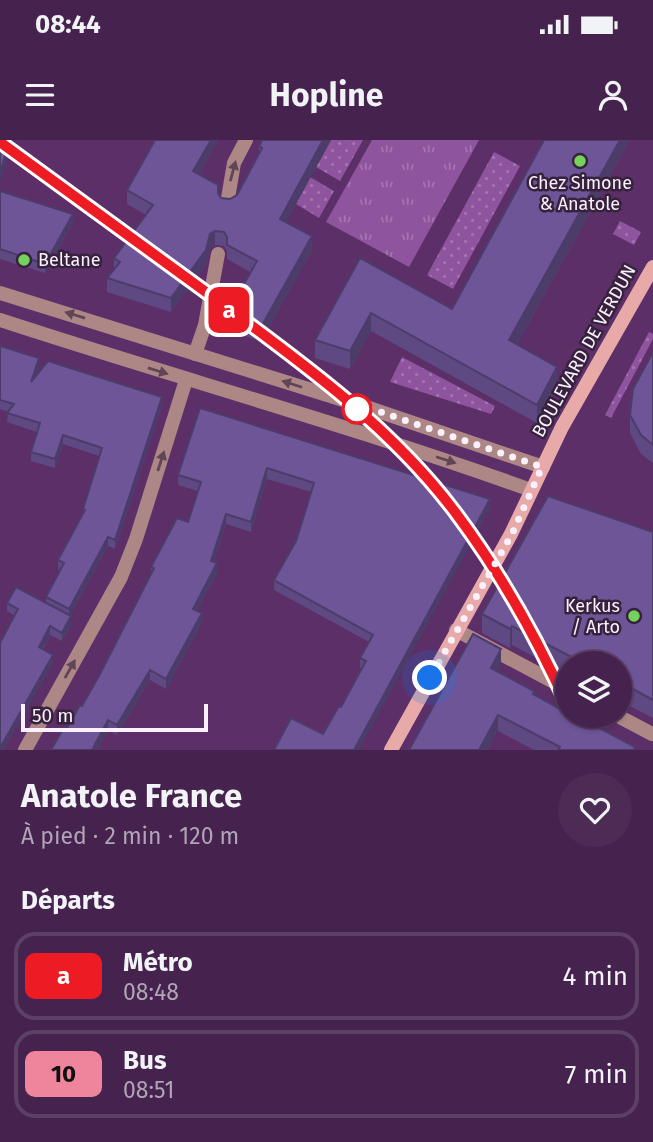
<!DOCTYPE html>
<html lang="fr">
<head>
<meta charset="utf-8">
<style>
	:root { --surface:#45234e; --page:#4c2b55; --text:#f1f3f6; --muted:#b0a4b6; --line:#5d4066 }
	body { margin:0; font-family:"Fira Sans",sans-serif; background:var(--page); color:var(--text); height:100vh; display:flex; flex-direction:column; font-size:26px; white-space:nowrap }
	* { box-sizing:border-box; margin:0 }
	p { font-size:23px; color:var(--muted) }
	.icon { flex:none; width:38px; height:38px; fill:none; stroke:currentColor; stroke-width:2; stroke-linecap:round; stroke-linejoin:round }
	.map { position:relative; height:610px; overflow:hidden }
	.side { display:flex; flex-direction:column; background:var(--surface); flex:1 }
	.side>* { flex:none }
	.badge { padding:0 14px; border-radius:10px; font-size:24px; line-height:46px }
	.fabs { position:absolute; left:555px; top:511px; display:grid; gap:14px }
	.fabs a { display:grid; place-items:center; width:77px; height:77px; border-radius:50%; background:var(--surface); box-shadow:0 2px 5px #0004,0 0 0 2px var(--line); font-size:35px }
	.scale { position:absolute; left:21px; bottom:18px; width:187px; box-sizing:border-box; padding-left:7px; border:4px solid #fbf0fd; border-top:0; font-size:19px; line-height:24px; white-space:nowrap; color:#fbf0fd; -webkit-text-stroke:5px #36223c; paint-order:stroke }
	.you { position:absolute; width:35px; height:35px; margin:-18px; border:5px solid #fff; border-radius:50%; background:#1a73e8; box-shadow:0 0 0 10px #1a73e833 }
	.map>.badge { position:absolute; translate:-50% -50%; box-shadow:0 0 0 4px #fff }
	h2 { padding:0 21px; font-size:26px; line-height:63px }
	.round { display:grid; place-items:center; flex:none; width:74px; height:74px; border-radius:37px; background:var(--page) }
	.head { display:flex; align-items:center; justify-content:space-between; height:119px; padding:0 21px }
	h1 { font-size:33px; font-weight:700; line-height:52px }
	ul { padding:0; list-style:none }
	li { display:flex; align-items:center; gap:21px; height:88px; margin:0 14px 10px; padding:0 7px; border:4px solid var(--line); border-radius:21px }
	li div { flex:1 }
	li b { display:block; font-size:26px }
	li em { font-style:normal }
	li .badge { min-width:77px; font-weight:700; text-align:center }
	.status { display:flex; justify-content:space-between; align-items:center; height:49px; padding:0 35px; background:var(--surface); direction:ltr }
	.status svg { height:19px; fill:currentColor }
	header { display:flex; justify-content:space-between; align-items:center; height:91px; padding:0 21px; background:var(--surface); font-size:32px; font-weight:700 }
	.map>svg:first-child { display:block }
	.grass { fill:url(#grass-dots) }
	.park { fill:url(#park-tufts) }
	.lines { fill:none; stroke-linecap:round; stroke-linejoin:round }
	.minor { stroke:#ad8686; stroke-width:14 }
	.tertiary { stroke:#ad8686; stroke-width:14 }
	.secondary { stroke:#e7aaa9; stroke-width:14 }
	.wall { fill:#5e4983 }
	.shaded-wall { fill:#4c3c6a }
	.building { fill:#6d5598; stroke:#4c3c6a; stroke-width:2 }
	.oneway { fill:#604556 }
	.line-casing { stroke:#fff; stroke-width:16 }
	.line { stroke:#ed1c24; stroke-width:10 }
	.walk { stroke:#fbf0fd; stroke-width:7; stroke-dasharray:0 12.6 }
	.poi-dot { fill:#75d25b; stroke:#36223c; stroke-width:2.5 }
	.stop-dot { fill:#fff; stroke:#ed1c24; stroke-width:3.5 }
	.labels { text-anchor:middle; stroke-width:5; stroke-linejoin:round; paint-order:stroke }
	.poi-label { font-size:18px; fill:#fbf0fd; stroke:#36223c }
	.street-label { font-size:18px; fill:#fbf0fd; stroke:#36223c }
</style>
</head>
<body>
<div class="status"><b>08:44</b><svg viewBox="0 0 49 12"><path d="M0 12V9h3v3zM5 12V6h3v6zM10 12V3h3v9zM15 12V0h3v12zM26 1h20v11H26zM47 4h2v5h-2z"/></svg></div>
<header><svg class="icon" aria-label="menu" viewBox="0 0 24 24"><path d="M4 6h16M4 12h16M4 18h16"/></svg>Hopline<svg class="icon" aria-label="person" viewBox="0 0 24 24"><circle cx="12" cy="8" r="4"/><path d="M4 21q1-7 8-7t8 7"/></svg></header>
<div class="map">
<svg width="653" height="610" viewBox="0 0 653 610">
	<defs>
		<pattern id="grass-dots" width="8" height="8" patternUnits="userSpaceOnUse" patternTransform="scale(1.75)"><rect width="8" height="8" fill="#8f549e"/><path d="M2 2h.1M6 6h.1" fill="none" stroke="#a575b1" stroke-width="1.8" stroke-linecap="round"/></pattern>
		<pattern id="park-tufts" width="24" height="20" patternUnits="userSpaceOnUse" patternTransform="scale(1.75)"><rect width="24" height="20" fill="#8f549e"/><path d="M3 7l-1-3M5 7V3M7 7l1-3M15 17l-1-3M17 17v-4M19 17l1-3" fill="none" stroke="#a575b1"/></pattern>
	</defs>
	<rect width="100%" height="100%" fill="#5c2f68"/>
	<path class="grass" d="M331 0H363L340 41 316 27Z
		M494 12 520 26 453 149 427 135Z
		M310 37 334 51 319 78 296 64Z
		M620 81 641 92 634 105 613 94Z
		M649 192 653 194V199L611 278 605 275Z
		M402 217 495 266 491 274 390 242Z"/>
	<path class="park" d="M372 0H479L409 127 326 82Z"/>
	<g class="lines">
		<path class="minor" d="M227 64 234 23 246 0
			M195 214 205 185 218 114
			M456 490 567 549
			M618 576 652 594
			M25 610 121 437 136 399 186 240"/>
		<path class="tertiary" d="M0 153 369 268 543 327
			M0 180C177 238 356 287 531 350"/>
		<path class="secondary" d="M391 610 511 394 562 287 653 127"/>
	</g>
	<path class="wall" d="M155 0H218L199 35 221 58 230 59 237 55 259 13V6L262 0H331L286 82 312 110 261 201 226 190V176L250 132 227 119V111L224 106 215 105 210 108 206 124 171 172 107 152V138L114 129V118L146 75 127 64V50Z
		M544 0H630L517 204 557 245 537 283 371 191 350 229 315 218V200L360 118 452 169Z
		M0 51 73 83 45 133 0 119Z
		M0 206 39 227 36 236 162 266 115 409 108 406 70 476 71 485 62 501 50 495 43 509 53 523 15 476 7 471V463H46V457L60 430 58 429V420L83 374V369L99 316 63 304 55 328 31 321V312L37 292 7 282 8 272 0 269Z
		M653 212V323L641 314 630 293V275Z
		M200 268 490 369 323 594 341 567 362 529 360 528V518L369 502 274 450V440L296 401 311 352 267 339 251 392 226 384 214 422 217 433 197 471 202 483 166 549 150 540 117 595 108 590 97 610H51L82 566 100 534 151 435V427L188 382 198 351 178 345V335Z
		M653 392V578L620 561V523H567V534L512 505 510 508 482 493V474Z
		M501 525 497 532 534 555 635 610H534L498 591 409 610Z"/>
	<path class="shaded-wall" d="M10 0H13L0 42V33Z
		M211 0H218L193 46V31Z
		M323 0H331L280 93V79Z
		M620 0H630L509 218V200Z
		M73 74V83L45 133V124Z
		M215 91V105L210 108 206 124 171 172V158L210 94Z
		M312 96V110L261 201V187Z
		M371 173V191L350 229V211Z
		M39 218V227L31 251V242Z
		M557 227V245L537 283V265Z
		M162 257V266L115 409V400Z
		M63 295V304L55 328V319Z
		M267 328V339L251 392V382Z
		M490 359V369L359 610H354Z
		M226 374V384L211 431V421Z
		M108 397V406L69 478V469Z
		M217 423V433L193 479V469Z
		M202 473V483L166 549V539Z
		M71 476V485L62 501V493Z
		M50 486V495L39 515V507Z
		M512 486V505L510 508V489Z
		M501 509V525L491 544V528Z
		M53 515V523L4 610H0Z
		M150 530V540L117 595V585Z
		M498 575V591L488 610H479Z
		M108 580V590L97 610H92Z"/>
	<path class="building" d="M0 0H10L0 33Z
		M155 0H211L193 31 218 45V53L221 58 230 59 237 55 262 8 259 6 262 0H323L280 79 312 96 261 187 226 176 257 121 227 105V97L224 92 215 91 210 94 206 110 171 158 107 138 120 122 114 118 153 65 127 50Z
		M544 0H620L509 200 557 227 537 265 371 173 350 211 315 200 360 118 452 169Z
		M0 51 73 74 45 124 0 109Z
		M0 206 39 218 31 242 48 221 162 257 115 400 108 397 69 469 46 457 64 423 58 420 85 370 83 369 102 308 63 295 55 319 31 312 40 283 7 273 14 264 0 260Z
		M653 212V305L641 295 630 275 633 249Z
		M200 268 490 359 354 610H274L291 578 323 594 339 566 341 567 366 521 360 518 373 495 274 440 296 401 314 343 267 328 251 382 226 374 211 421 217 423 193 469 202 473 166 539 150 530 117 585 108 580 92 610H51L64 587 67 588 80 565 82 566 100 534 154 428 151 427 177 378 188 382 201 342 178 335Z
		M548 356 653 392V560L620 542V523H583L512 486 510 489 482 474Z
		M16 447 71 476 62 493 50 486 39 507 53 515 0 608V503L18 469 7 463Z
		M473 494 501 509 491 528 534 551 533 554 567 573V576H571L575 578 577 576 635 607 633 610H558L560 607 498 575 479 610H409Z"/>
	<defs><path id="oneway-solid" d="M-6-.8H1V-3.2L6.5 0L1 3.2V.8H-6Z" transform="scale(1.75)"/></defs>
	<g class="oneway">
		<use href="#oneway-solid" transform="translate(233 31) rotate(-75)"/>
		<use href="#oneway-solid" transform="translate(75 175) rotate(-163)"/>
		<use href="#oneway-solid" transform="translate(158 231) rotate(17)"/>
		<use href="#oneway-solid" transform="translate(292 244) rotate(-162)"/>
		<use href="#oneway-solid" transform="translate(446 320) rotate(18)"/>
		<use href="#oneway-solid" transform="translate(161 321) rotate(-72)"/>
		<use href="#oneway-solid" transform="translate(70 529) rotate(-61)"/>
	</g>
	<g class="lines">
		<defs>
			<path id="line" d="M0 2C70 53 140 104 210 155 298 220 389 284 455 372 500 432 536 496 567 565"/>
		</defs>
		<use href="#line" class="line-casing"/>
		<use href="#line" class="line"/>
		<path class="walk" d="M357 269 369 268 542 327 512 394 430 538"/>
	</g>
	<g class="poi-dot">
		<circle cx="580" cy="21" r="7"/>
		<circle cx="24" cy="120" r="7"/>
		<circle cx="634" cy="476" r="7"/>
	</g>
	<circle class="stop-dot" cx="357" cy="269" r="14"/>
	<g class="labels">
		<g class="poi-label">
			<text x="580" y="49">Chez Simone<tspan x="580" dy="21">&amp; Anatole</tspan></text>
			<text x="38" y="126" text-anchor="start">Beltane</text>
			<text x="620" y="472" text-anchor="end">Kerkus<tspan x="620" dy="21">/ Arto</tspan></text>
		</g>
		<g class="street-label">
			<text transform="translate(584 211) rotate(-61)" y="6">BOULEVARD DE VERDUN</text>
		</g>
	</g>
</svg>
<div class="fabs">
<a><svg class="icon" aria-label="layers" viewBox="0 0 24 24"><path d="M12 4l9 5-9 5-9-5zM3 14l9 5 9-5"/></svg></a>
</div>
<div class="scale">50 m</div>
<div class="you" style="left:430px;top:538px"></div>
<b class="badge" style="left:229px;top:170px;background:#ed1c24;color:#fff">a</b>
</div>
<section class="side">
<div class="head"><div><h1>Anatole France</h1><p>À pied · 2 min · 120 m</p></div><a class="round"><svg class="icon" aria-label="heart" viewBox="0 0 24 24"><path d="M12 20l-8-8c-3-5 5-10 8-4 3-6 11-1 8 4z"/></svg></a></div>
<h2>Départs</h2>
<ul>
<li><span class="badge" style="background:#ed1c24;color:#fff">a</span><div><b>Métro</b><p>08:48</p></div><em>4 min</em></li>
<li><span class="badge" style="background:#ef859d;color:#111">10</span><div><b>Bus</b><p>08:51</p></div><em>7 min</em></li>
</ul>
</section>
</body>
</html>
